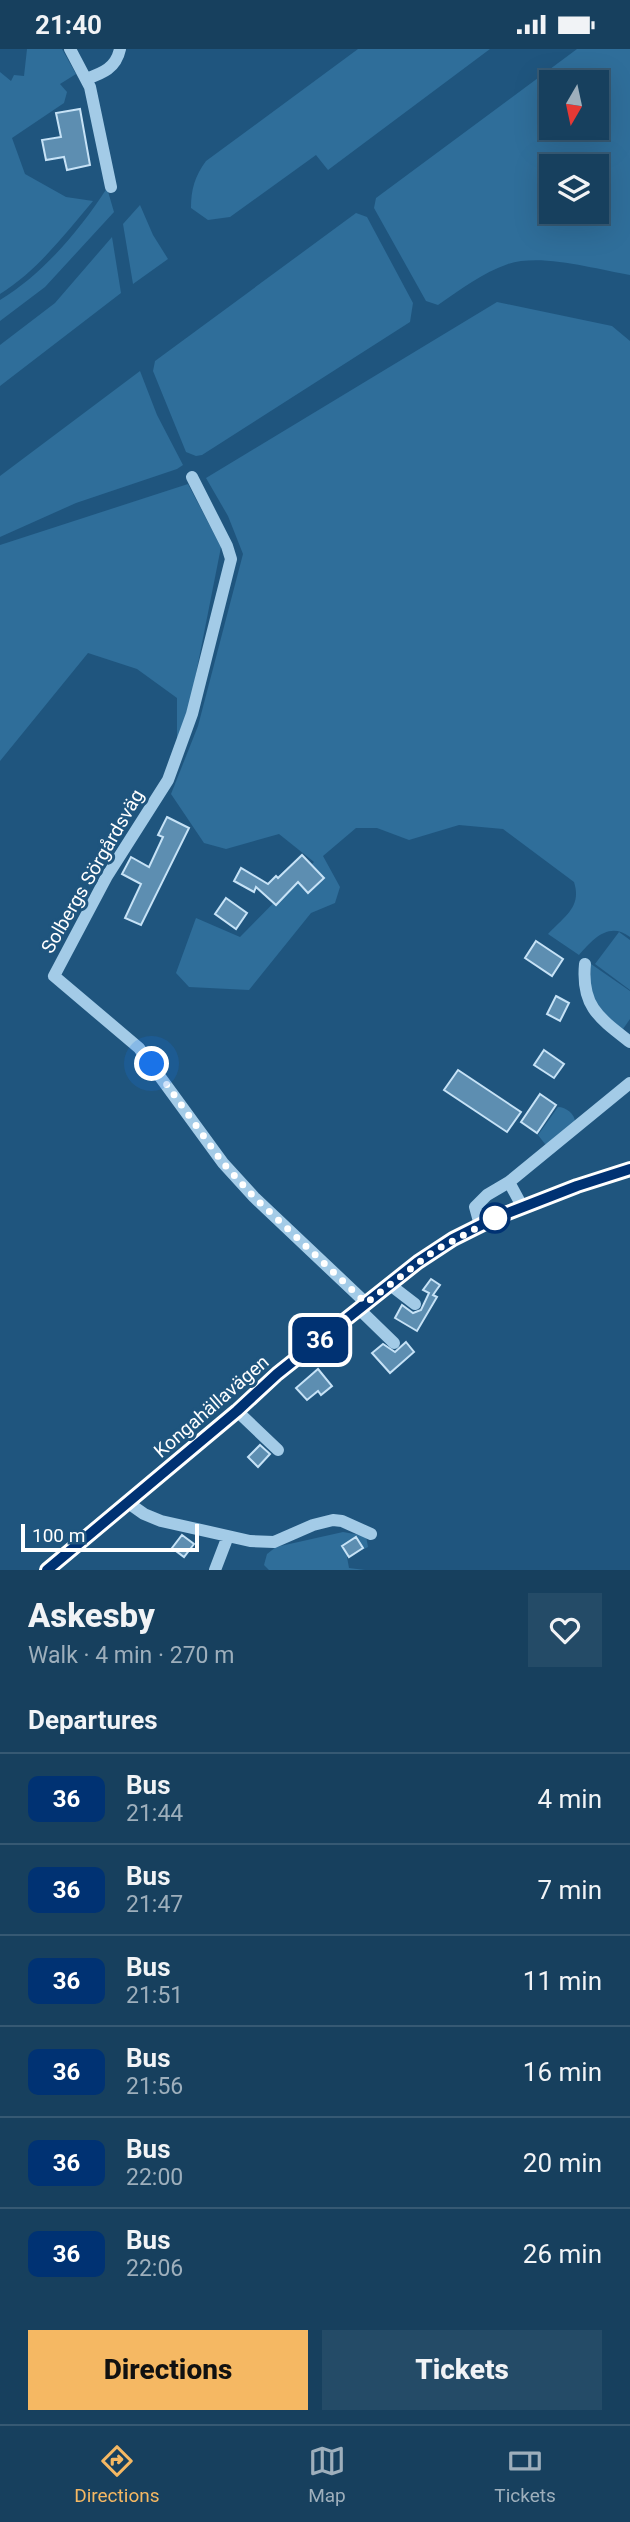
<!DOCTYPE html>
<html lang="en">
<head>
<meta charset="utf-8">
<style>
	:root { --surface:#17405e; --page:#244b67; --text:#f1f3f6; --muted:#9eafbc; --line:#365973; --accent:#f5b863 }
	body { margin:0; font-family:Roboto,sans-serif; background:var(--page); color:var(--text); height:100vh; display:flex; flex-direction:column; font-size:26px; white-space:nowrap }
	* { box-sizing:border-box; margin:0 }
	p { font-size:23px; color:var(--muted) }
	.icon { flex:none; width:38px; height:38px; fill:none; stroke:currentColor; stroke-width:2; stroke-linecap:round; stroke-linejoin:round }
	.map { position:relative; height:1521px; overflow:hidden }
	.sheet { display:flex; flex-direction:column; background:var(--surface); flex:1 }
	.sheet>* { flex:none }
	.badge { padding:0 14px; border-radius:10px; font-size:24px; line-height:46px }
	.needle { width:46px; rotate:189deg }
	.buttons { position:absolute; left:539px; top:21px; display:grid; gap:14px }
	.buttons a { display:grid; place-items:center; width:70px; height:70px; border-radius:0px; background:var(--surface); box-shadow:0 7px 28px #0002,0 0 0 2px var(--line); font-size:35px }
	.scale { position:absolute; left:21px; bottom:18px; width:178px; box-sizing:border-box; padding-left:7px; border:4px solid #fff; border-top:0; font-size:19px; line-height:24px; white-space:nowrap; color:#fff; -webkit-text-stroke:5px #1f557e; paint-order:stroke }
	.you { position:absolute; width:35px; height:35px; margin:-18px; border:5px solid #fff; border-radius:50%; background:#1a73e8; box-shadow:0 0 0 10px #1a73e833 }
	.map>.badge { position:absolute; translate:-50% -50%; box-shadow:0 0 0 4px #fff }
	h2 { padding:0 28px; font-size:26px; line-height:63px }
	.round { display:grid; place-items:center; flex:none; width:74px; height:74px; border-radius:0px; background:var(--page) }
	.headline { display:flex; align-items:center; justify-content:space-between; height:119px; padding:0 28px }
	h1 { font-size:33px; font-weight:800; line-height:52px }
	.primary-button { display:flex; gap:14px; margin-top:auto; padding:14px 28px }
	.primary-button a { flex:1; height:80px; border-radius:0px; background:var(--accent); color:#111; font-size:28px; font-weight:800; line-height:80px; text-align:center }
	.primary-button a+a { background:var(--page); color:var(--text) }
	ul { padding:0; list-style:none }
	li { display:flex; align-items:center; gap:21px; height:91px; padding:0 28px; border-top:2px solid var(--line) }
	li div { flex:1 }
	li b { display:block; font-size:26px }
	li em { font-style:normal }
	li .badge { min-width:77px; font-weight:700; text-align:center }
	.status { display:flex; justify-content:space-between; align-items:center; height:49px; padding:0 35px; background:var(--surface); direction:ltr }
	.status svg { height:19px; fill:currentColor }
	.dock { display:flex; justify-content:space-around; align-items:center; height:98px; border-top:2px solid var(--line); background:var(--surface); font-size:19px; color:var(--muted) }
	.dock a { display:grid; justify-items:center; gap:4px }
	.dock .on { color:var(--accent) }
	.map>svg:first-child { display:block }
	.green { fill:#2f6e9a; fill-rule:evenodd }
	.building { fill:#5d8eb1; stroke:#c6e2f6; stroke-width:2 }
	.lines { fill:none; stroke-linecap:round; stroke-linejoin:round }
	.minor { stroke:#a3cbe7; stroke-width:12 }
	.line-casing { stroke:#fff; stroke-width:16 }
	.line { stroke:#003273; stroke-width:10 }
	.walk { stroke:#fff; stroke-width:7; stroke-dasharray:0 12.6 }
	.stop-dot { fill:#fff; stroke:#003273; stroke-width:3.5 }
	.labels { text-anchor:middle; stroke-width:6; stroke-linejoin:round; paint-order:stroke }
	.street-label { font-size:19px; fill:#fff; stroke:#1f557e }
</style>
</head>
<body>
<div class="status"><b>21:40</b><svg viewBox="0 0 49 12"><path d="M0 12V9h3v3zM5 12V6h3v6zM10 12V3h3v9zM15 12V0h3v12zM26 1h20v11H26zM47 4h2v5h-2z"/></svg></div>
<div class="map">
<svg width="630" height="1521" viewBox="0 0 630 1521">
	<rect width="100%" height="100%" fill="#1f557e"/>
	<path class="green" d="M27 0H62L76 25 60 35 67 43 64 54 12 89 25 125 66 148 93 152C65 185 37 222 0 245V23L11 32 14 26 24 27Z
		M358 0H490L328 121 316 106 230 168 208 171 191 159C191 140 195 127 206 112Z
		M577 0H630V226C595 220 541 204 508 215 482 224 460 241 438 256L426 252 374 159 376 149ZM551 33H597V79H551ZM551 117H597V163H551Z
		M107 139 114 163 45 238 0 272V251C43 225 80 181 107 139Z
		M140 156 153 186 168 210 133 235 123 175Z
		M356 164 367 168 413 254 410 273 202 406 196 407 186 403 153 322 155 312Z
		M112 188 121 244 0 337V296L55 254Z
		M497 253 612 277 630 292V888C609 872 593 890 579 906L548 885C565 867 582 858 574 833L503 780 459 776 409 791 377 779H356L323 807 340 838 335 854 311 864 249 941 189 938 176 924 196 869 240 888 314 813 279 785 226 800 204 794 171 745 198 677 243 505 228 467 206 429Z
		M140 322 157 366 183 416 177 420 76 454 0 488V427Z
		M188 435 221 498 190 655 177 691V649L137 620 88 604 0 712V496Z
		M619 883 630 891V941L595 915Z
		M591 915 630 942V970L623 980 611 973 590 945Z
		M558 1058C566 1058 575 1065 575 1073L550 1096 545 1095 538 1086Z
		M343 1483 366 1487 368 1498 347 1508 349 1519 365 1521H269L264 1516 267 1505 276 1498Z"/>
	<path class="building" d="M80 60 90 116 67 121 64 108 46 111 42 91 61 88 56 64Z
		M167 768 189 779 141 876 125 869 141 835 122 825 131 808 149 818 163 788 158 786Z
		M302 806 324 829 308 844 298 833 276 856 256 838 254 843 234 832 241 819 268 835 276 827 278 829Z
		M226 849 247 864 236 880 215 865Z
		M536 892 563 910 552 927 525 909Z
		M556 947 569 954 560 972 547 965Z
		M544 1001 564 1015 554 1029 534 1016Z
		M458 1021 521 1063 507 1083 444 1041Z
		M540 1045 556 1056 537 1084 521 1073Z
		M431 1230 440 1236 433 1246 437 1248 417 1282 395 1269 402 1256 413 1264 421 1261 429 1244 423 1241Z
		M406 1293 414 1303 390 1324 372 1304 383 1295 395 1303Z
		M318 1320 332 1337 321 1346 318 1342 307 1351 296 1339Z
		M260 1396 270 1405 258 1418 248 1408Z
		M182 1486 194 1495 184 1508 172 1499Z
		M356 1488 363 1499 349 1508 342 1497Z"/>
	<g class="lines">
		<path class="minor" d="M70 0 90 38 111 138
			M86 30C103 24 116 19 120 0
			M192 428 227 497 231 510 192 665 168 731 107 827 54 927 139 999 223 1114 254 1148 366 1254
			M585 915C581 957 599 969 630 993
			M509 1133 630 1034
			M480 1176 475 1158 487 1146 509 1133 522 1157
			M389 1235 415 1255
			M359 1260 394 1294
			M237 1362 278 1401
			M127 1453 144 1465 161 1472 250 1492 274 1493 313 1476 333 1471 342 1472 371 1485
			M47 1521 237 1362 277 1325 418 1213 453 1190 495 1169 577 1137 630 1120
			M215 1521 228 1487"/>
	</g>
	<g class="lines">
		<defs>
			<path id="line" d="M47 1521 237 1362 277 1325 418 1213 453 1190 495 1169 577 1137 630 1120"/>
		</defs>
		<use href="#line" class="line-casing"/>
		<use href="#line" class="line"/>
		<path class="walk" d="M152 1015 223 1114 254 1148 366 1254 434 1202 495 1169"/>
	</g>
	<circle class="stop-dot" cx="495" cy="1169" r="14"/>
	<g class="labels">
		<g class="street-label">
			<text transform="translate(92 822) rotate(-60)" y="7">Solbergs Sörgårdsväg</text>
			<text transform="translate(211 1357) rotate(-41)" y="7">Kongahällavägen</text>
		</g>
	</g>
</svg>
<div class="buttons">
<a><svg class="needle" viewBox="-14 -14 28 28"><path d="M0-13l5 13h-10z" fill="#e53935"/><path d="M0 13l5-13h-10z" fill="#9eafbc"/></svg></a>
<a><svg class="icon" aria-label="layers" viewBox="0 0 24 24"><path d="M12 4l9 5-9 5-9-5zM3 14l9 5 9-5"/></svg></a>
</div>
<div class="scale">100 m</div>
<div class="you" style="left:152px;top:1015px"></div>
<b class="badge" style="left:320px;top:1291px;background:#003273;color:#fff">36</b>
</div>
<section class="sheet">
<div class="headline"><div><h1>Askesby</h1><p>Walk · 4 min · 270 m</p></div><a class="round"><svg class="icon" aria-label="heart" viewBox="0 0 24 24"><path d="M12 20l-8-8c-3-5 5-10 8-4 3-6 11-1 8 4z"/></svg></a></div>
<h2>Departures</h2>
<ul>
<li><span class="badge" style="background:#003273;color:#fff">36</span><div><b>Bus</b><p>21:44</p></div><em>4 min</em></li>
<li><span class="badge" style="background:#003273;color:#fff">36</span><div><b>Bus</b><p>21:47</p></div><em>7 min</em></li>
<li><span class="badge" style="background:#003273;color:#fff">36</span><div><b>Bus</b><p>21:51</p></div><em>11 min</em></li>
<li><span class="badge" style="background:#003273;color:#fff">36</span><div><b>Bus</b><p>21:56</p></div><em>16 min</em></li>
<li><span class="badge" style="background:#003273;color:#fff">36</span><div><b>Bus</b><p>22:00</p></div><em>20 min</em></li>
<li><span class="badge" style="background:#003273;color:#fff">36</span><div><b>Bus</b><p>22:06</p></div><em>26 min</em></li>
</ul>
<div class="primary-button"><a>Directions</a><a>Tickets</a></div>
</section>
<nav class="dock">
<a class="on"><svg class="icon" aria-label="directions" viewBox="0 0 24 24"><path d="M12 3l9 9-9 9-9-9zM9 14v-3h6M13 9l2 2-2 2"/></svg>Directions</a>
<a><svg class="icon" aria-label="map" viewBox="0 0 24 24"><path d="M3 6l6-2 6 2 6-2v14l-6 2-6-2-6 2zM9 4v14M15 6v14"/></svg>Map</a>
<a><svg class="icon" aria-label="tickets" viewBox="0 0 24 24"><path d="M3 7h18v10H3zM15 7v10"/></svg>Tickets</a>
</nav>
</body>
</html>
